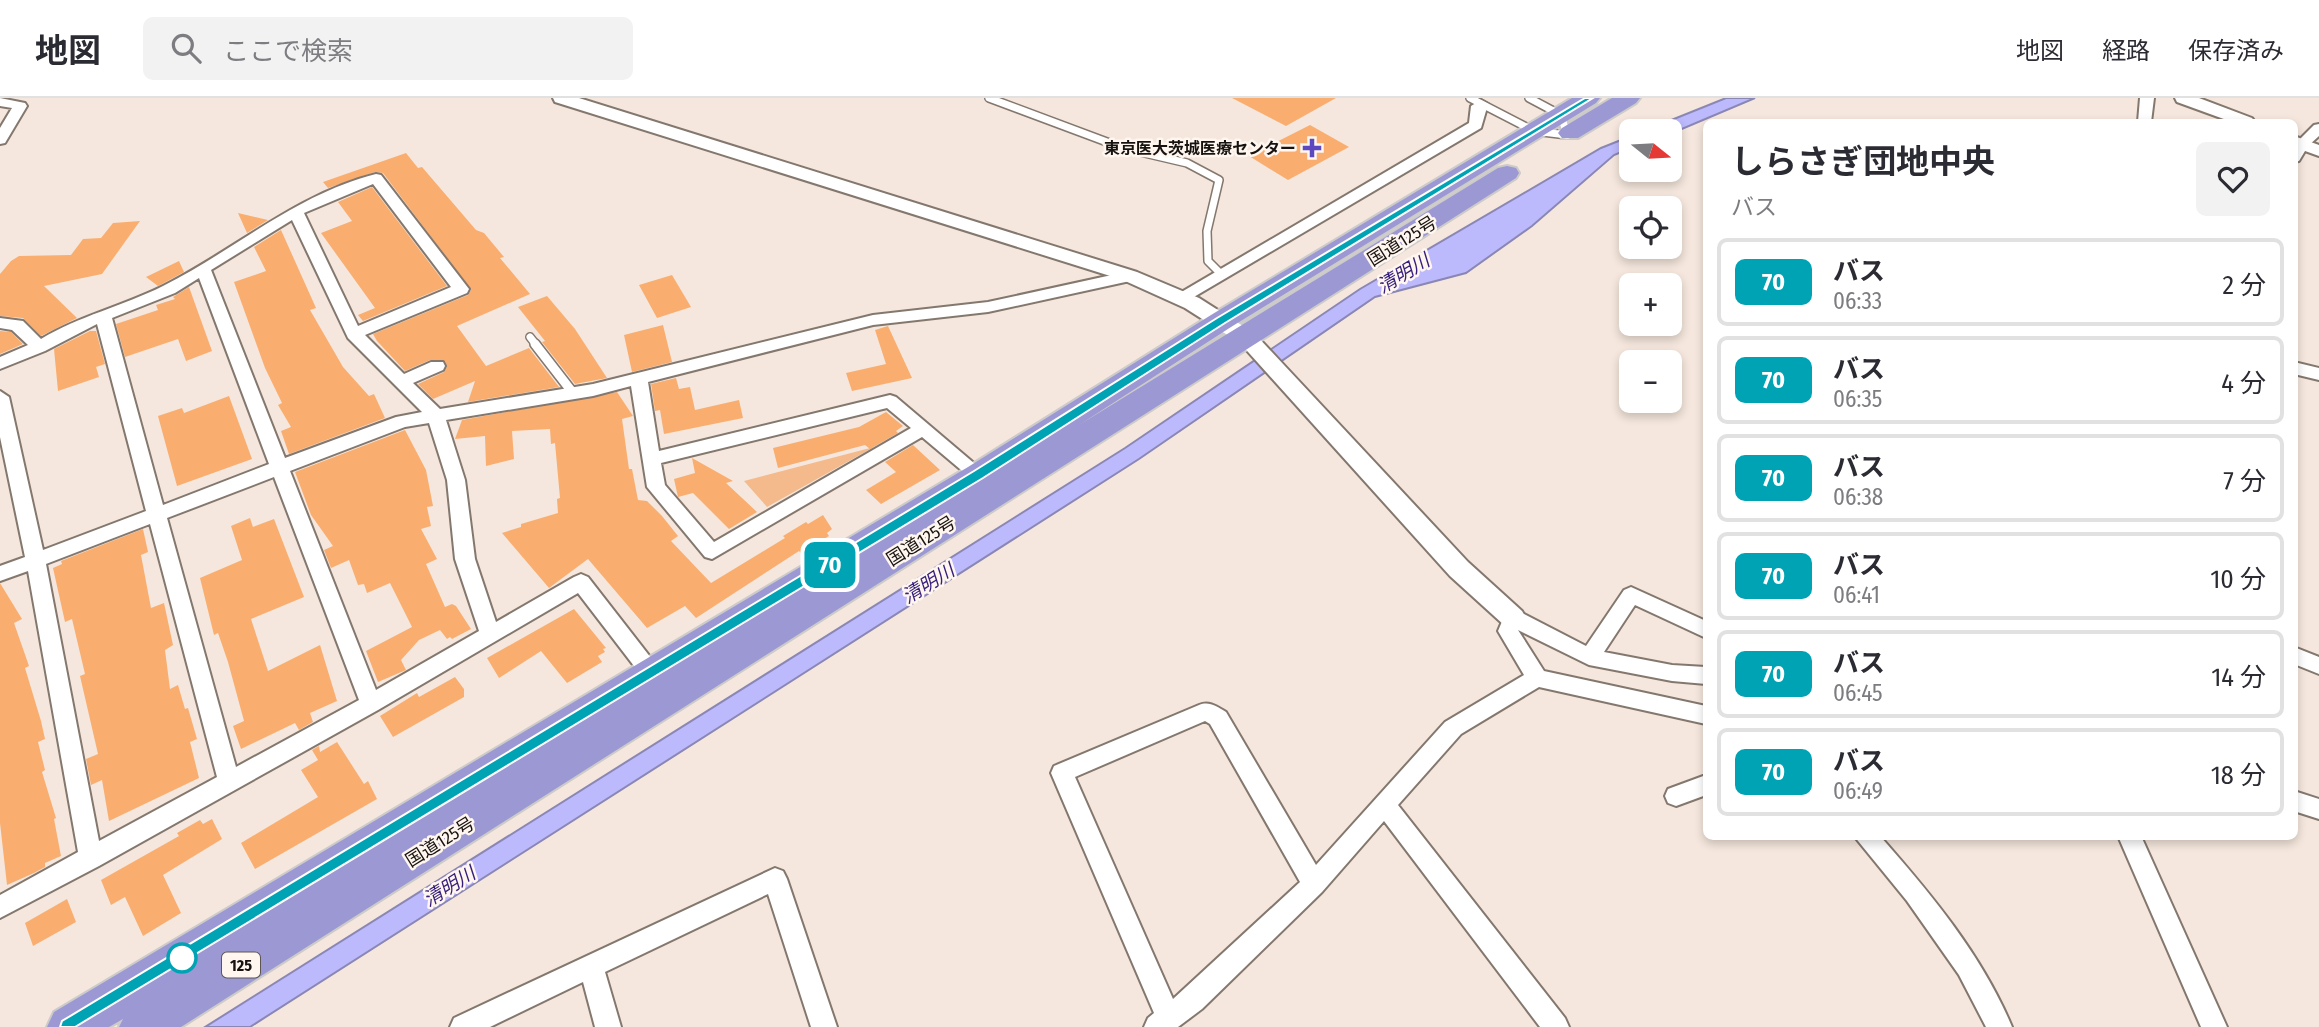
<!DOCTYPE html>
<html lang="ja">
<head>
<meta charset="utf-8">
<style>
	:root { --surface:#fff; --page:#f2f2f3; --text:#2b2b33; --muted:#7c7c81; --line:#e1e1e2 }
	body { margin:0; font-family:"Fira Sans Condensed","Noto Sans JP",sans-serif; background:var(--page); color:var(--text); height:100vh; display:flex; flex-direction:column; font-size:26px; white-space:nowrap }
	* { box-sizing:border-box; margin:0 }
	p { font-size:23px; color:var(--muted) }
	.icon { flex:none; width:38px; height:38px; fill:none; stroke:currentColor; stroke-width:2; stroke-linecap:round; stroke-linejoin:round }
	.map { position:relative; flex:1; overflow:hidden }
	.panel { position:absolute; left:1703px; top:21px; width:595px; height:721px; display:flex; flex-direction:column; background:var(--surface); border-radius:10px; box-shadow:0 4px 10px #0003 }
	.panel>* { flex:none }
	.badge { padding:0 14px; border-radius:10px; font-size:24px; line-height:46px }
	.needle { width:46px; rotate:108deg }
	.tools { position:absolute; left:1619px; top:21px; display:grid; gap:14px }
	.tools a { display:grid; place-items:center; width:63px; height:63px; border-radius:10px; background:var(--surface); box-shadow:0 4px 10px #0003; font-size:35px }
	.map>.badge { position:absolute; translate:-50% -50%; box-shadow:0 0 0 4px #fff }
	.round { display:grid; place-items:center; flex:none; width:74px; height:74px; border-radius:10px; background:var(--page) }
	.headline { display:flex; align-items:center; justify-content:space-between; height:119px; padding:0 28px }
	h1 { font-size:33px; font-weight:700; line-height:52px }
	ul { padding:0; list-style:none }
	li { display:flex; align-items:center; gap:21px; height:88px; margin:0 14px 10px; padding:0 14px; border:4px solid var(--line); border-radius:10px }
	li div { flex:1 }
	li b { display:block; font-size:26px }
	li em { font-style:normal }
	li .badge { min-width:77px; font-weight:700; text-align:center }
	header { display:flex; align-items:center; gap:42px; box-sizing:border-box; height:98px; padding:0 35px; background:var(--surface); border-bottom:2px solid var(--line) }
	header strong { font-size:33px }
	nav { display:flex; gap:38px; margin-inline-start:auto; font-size:24px }
	.search { width:490px; height:63px; background:var(--page); display:flex; align-items:center; gap:18px; box-sizing:border-box; padding:0 24px; border-radius:10px; color:var(--muted); font-size:26px }
	.map>svg:first-child { display:block }
	.green { fill:#f4ba8b }
	.water { fill:#bcb9fc; stroke:#8a87b5; stroke-width:2 }
	.building { fill:#f9ae70 }
	.lines { fill:none; stroke-linecap:round; stroke-linejoin:round }
	.service-far1-casing { stroke:#84786e; stroke-width:10 }
	.service-casing { stroke:#84786e; stroke-width:12 }
	.minor-casing { stroke:#84786e; stroke-width:4 }
	.tertiary-casing { stroke:#84786e; stroke-width:4 }
	.trunk-casing { stroke:#cccbca; stroke-width:4 }
	.service-far1 { stroke:#fff; stroke-width:7 }
	.service { stroke:#fff; stroke-width:9 }
	.minor { fill:#fff; fill-rule:evenodd }
	.tertiary { fill:#fff; fill-rule:evenodd }
	.trunk { fill:#9c98d4; fill-rule:evenodd }
	.line { fill:#00a3b4; stroke:#fff; stroke-width:2 }
	.poi-dot { fill:#5d48c0; stroke:#fef6ef; stroke-width:2.5 }
	.stop-dot { fill:#fff; stroke:#00a3b4; stroke-width:3.5 }
	.labels { text-anchor:middle; stroke-width:5; stroke-linejoin:round; paint-order:stroke }
	.far-poi-label { font-size:16px; font-weight:bold; fill:#17120f; stroke:#fef6ef; text-anchor:end }
	.shield { fill:#fef6ef; stroke:#5c5652; stroke-width:2 }
	.shield-label { font-size:16px; font-weight:bold; fill:#17120f }
	.street-label { font-size:18px; fill:#17120f; stroke:#fef6ef }
	.water-label { font-size:19px; font-style:italic; fill:#341d7b; stroke:#fef6ef }
</style>
</head>
<body>
<header>
<strong>地図</strong>
<div class="search"><svg class="icon" aria-label="search" viewBox="0 0 24 24"><circle cx="10" cy="10" r="6"/><path d="M15 15l6 6"/></svg>ここで検索</div>
<nav><a>地図</a><a>経路</a><a>保存済み</a></nav>
</header>
<div class="map">
<svg width="2319" height="929" viewBox="0 0 2319 929">
	<rect width="100%" height="100%" fill="#f5e7dd"/>
	<path class="green" d="M874 349 767 409 744 383Z"/>
	<path class="water" d="M1726 0H1755L1670 36V33H1644Z
		M1631 38V50L1614 57 1532 128 1466 175 1375 199 1139 361 250 929H205L1125 350 1360 191 1601 50Z"/>
	<path class="building" d="M1232 0H1336L1286 28Z
		M1310 27 1349 49 1288 82 1249 58Z
		M406 55 418 70 422 69 476 132 484 135 504 159 500 160 530 196 457 228 486 268 529 250 559 289 468 304 475 283 433 301 418 286 444 274 447 269 445 263 430 262 405 273 377 243 373 236 468 197 471 192 383 75 375 74 328 90 323 84Z
		M372 89 447 188 363 223 358 217 375 210 321 135 352 123 338 104Z
		M238 115 268 122 247 135Z
		M140 123 102 176 44 188 77 220 41 238 23 220 0 218V176L11 163 19 158 71 157 83 141 101 140 113 125Z
		M281 132 316 210 310 212 343 269 369 298 374 296 385 320 289 356 281 333 291 329 278 307 282 305 265 270 234 184 266 173 254 149Z
		M179 163 184 174 162 186 158 188 146 179Z
		M672 177 691 209 657 220 639 187Z
		M189 189 212 253 186 263 178 241 125 259 116 226 158 212 156 207 175 201 173 199Z
		M547 198 575 231 607 280 575 286 542 244 545 243 518 209Z
		M663 227 672 264 632 274 624 237Z
		M888 228 912 280 852 293 846 275 886 266 875 232Z
		M0 233 11 234 23 246 0 256Z
		M90 233H96L105 266 96 269 99 279 58 293 54 251Z
		M676 280 679 291 690 289 695 312 739 302 743 320 664 336 660 312 655 313 651 286Z
		M617 294 633 318 622 321 629 371H632L638 402 647 403 662 418 678 438 671 443 711 485 785 440 783 438 806 424 808 426 823 417 832 431 827 435 829 438 801 455 799 453 696 520 685 508 647 530 588 461 549 490 502 435 521 429V426L558 415 557 401 560 400 555 345 551 346 550 331 512 333 514 361 486 368 485 338 455 341 462 322Z
		M229 298 252 361 177 388 158 318 182 310 184 315Z
		M886 314 903 328 896 333 898 335 870 351 865 347 778 370 773 350 859 329Z
		M405 332 426 372 433 408 427 409 431 428 421 431 437 461 426 466 445 509 452 506 456 508 471 531 452 541 450 539 447 541 440 532 419 542 401 562 406 572 378 584 366 553 412 529 390 485 367 495 364 486 358 487 349 462 331 470 324 452 333 448 311 417 295 374Z
		M913 347 940 372 881 406 866 392 896 374 885 364Z
		M692 360 733 383 726 385 757 414 729 431 693 395 678 399 674 381 695 375Z
		M250 420 253 429 274 421 304 499 251 521 268 573 320 547 337 603 310 615 313 624 299 632 295 625 241 651 233 628 244 623 228 564 218 535 214 537 200 480 242 462 231 428Z
		M143 431 148 454 141 457 151 510 164 505 173 547 165 552 170 591 178 587 185 611 188 610 197 641 190 644 199 680 109 723 102 682 91 687 86 661 98 656 80 578 85 576 72 521 65 524 53 470 62 466 61 463Z
		M0 485 22 521 14 525 29 568 25 570 41 623 45 641 38 644 45 672 42 674 56 720 54 721 61 758 45 765V769L34 775 7 787 0 725Z
		M574 511 606 550 603 551 605 554 598 558 602 564 567 585 541 553 499 580 487 560Z
		M455 579 464 591V599L393 639 380 618 417 595 419 599Z
		M337 644 364 686 368 683 377 701 255 771 241 745 318 699 301 672 318 662 312 652 319 648 320 654Z
		M212 721 222 741 163 777 181 815 143 838 125 799 111 807 101 782 179 738 177 735 200 722 203 726Z
		M67 801 76 824 33 848 25 825Z"/>
	<g class="lines">
		<defs>
			<path id="service-far1" d="M989 0 1123 50 1187 65 1219 82 1207 133 1208 163 1221 176
				M1470 0 1534 33 1567 37 1561 17 1529 0
				M530 239 537 248"/>
			<path id="service" d="M535 246 573 295"/>
			<path id="minor" d="M0 0 25 5 27 8 5 45 0 46V30L12 10 0 8Z
				M2140 0H2154L2151 24H2138Z
				M1481 2 1488 6 1481 30 1187 203H1175L1173 199 1469 25 1471 8Z
				M2319 26V38L2308 48 2299 63 2294 64 2295 46 2314 27Z
				M376 76 381 77 469 191 467 195 365 237 404 276 431 264H443L445 268 443 272 413 285 440 311 593 286 873 217 988 204 1130 173 1138 178 1130 183 988 214 873 227 648 284 659 353 890 297 896 299 988 377 985 382H973L922 339 712 461 705 459 647 389 631 288 593 298 446 322 465 382 475 461 496 524 574 479 581 476 588 479 658 569 661 575 658 581 651 583 644 581 578 495 378 612 99 768 0 820V797L78 754 28 473 0 483V468L25 459 0 339V293L9 299 43 452 146 413 97 226 45 253 0 271V259L28 247 12 232 0 230V220L23 223 41 241C79 218 123 208 163 188 235 152 296 96 376 76ZM373 86 451 189 358 228 304 115ZM292 122 348 240 422 314 396 319 285 360 211 172ZM199 180 269 366 163 407 112 220 175 195ZM887 310 911 330 714 444 665 387 661 365ZM429 325 447 382 455 461 479 533 376 592 290 373 405 329ZM274 379 359 602 236 669 167 420ZM150 426 217 679 99 743 46 466Z
				M2294 264 2319 270V282L2294 276Z
				M1631 489 1706 523V540L1635 507 1604 554 1672 567 1706 569V586L1672 583 1589 567 1518 532 1544 573 1706 608V626L1539 589 1461 636 1398 707 1565 920 1569 929H1540L1384 723 1322 794 1202 911 1178 929H1144L1148 920 1154 915 1051 675 1054 668 1199 607C1209 603 1216 608 1226 614L1316 767 1445 624 1524 577 1498 533 1506 514 1513 512 1520 514 1586 548 1624 492ZM1205 623 1210 626 1300 784 1173 901 1075 679Z
				M2294 549 2319 559V576L2294 566Z
				M1706 677V697L1676 708 1668 705 1665 698 1668 691Z
				M2294 693 2319 701V721L2294 713Z
				M1854 738H1880C1931 796 1982 857 2012 929H1986L1959 877 1907 803Z
				M2118 738H2141L2227 929H2201Z
				M775 770 783 773 787 781 837 929H811L768 796 605 874 621 929H595L583 884 490 929H450L454 920Z"/>
			<path id="tertiary" d="M553 0H579L1137 174 1199 200 1254 235 1468 464 1522 513 1526 520 1522 527 1513 530 1504 527 1450 478 1240 245 1185 210 1123 182 555 4Z
				M2175 0H2199L2252 20 2255 24H2232L2177 4Z
				M2294 38 2319 47V58L2294 49Z"/>
			<path id="trunk" d="M1572 0H1600L1596 5 1231 229 1079 327 1498 70 1507 68 1516 70 1519 75 1516 80 181 929H119L123 921 109 929H47L54 914 968 369 1211 217Z
				M1612 0H1640L1636 5 1578 40H1562L1558 35 1562 30Z"/>
		</defs>
		<use href="#service-far1" class="service-far1-casing"/>
		<use href="#service" class="service-casing"/>
		<use href="#minor" class="minor-casing"/>
		<use href="#tertiary" class="tertiary-casing"/>
		<use href="#trunk" class="trunk-casing"/>
		<use href="#service-far1" class="service-far1"/>
		<use href="#service" class="service"/>
		<use href="#minor" class="minor"/>
		<use href="#tertiary" class="tertiary"/>
		<use href="#trunk" class="trunk"/>
	</g>
	<path class="line" d="M1585 0H1593L1225 225 983 380 75 929H60L62 923 974 373 1217 220Z"/>
	<path class="poi-dot" d="M1308.5 39.5h7v7h7v7h-7v7h-7v-7h-7v-7h7z"/>
	<circle class="stop-dot" cx="182" cy="860" r="14"/>
	<g class="labels">
		<g class="far-poi-label">
			<text x="1296" y="56">東京医大茨城医療センター</text>
		</g>
		<rect class="shield" x="222" y="854.5" width="38" height="25" rx="5"/>
		<g class="shield-label">
			<text x="241" y="873">125</text>
		</g>
		<g class="street-label">
			<text transform="translate(1402 143) rotate(-32)" y="6">国道125号</text>
			<text transform="translate(921 443) rotate(-32)" y="6">国道125号</text>
			<text transform="translate(440 744) rotate(-32)" y="6">国道125号</text>
		</g>
		<g class="water-label">
			<text transform="translate(1403 175) rotate(-31)" y="7">清明川</text>
			<text transform="translate(928 485) rotate(-32)" y="7">清明川</text>
			<text transform="translate(449 788) rotate(-32)" y="7">清明川</text>
		</g>
	</g>
</svg>
<div class="tools">
<a><svg class="needle" viewBox="-14 -14 28 28"><path d="M0-13l5 13h-10z" fill="#e53935"/><path d="M0 13l5-13h-10z" fill="#7c7c81"/></svg></a>
<a><svg class="icon" aria-label="locate" viewBox="0 0 24 24"><circle cx="12" cy="12" r="6"/><path d="M12 2v4M12 18v4M2 12h4M18 12h4"/></svg></a>
<a>+</a>
<a>−</a>
</div>
<b class="badge" style="left:830px;top:467px;background:#00a3b4;color:#fff">70</b>
<section class="panel">
<div class="headline"><div><h1>しらさぎ団地中央</h1><p>バス</p></div><a class="round"><svg class="icon" aria-label="heart" viewBox="0 0 24 24"><path d="M12 20l-8-8c-3-5 5-10 8-4 3-6 11-1 8 4z"/></svg></a></div>
<ul>
<li><span class="badge" style="background:#00a3b4;color:#fff">70</span><div><b>バス</b><p>06:33</p></div><em>2 分</em></li>
<li><span class="badge" style="background:#00a3b4;color:#fff">70</span><div><b>バス</b><p>06:35</p></div><em>4 分</em></li>
<li><span class="badge" style="background:#00a3b4;color:#fff">70</span><div><b>バス</b><p>06:38</p></div><em>7 分</em></li>
<li><span class="badge" style="background:#00a3b4;color:#fff">70</span><div><b>バス</b><p>06:41</p></div><em>10 分</em></li>
<li><span class="badge" style="background:#00a3b4;color:#fff">70</span><div><b>バス</b><p>06:45</p></div><em>14 分</em></li>
<li><span class="badge" style="background:#00a3b4;color:#fff">70</span><div><b>バス</b><p>06:49</p></div><em>18 分</em></li>
</ul>
</section>
</div>
</body>
</html>
